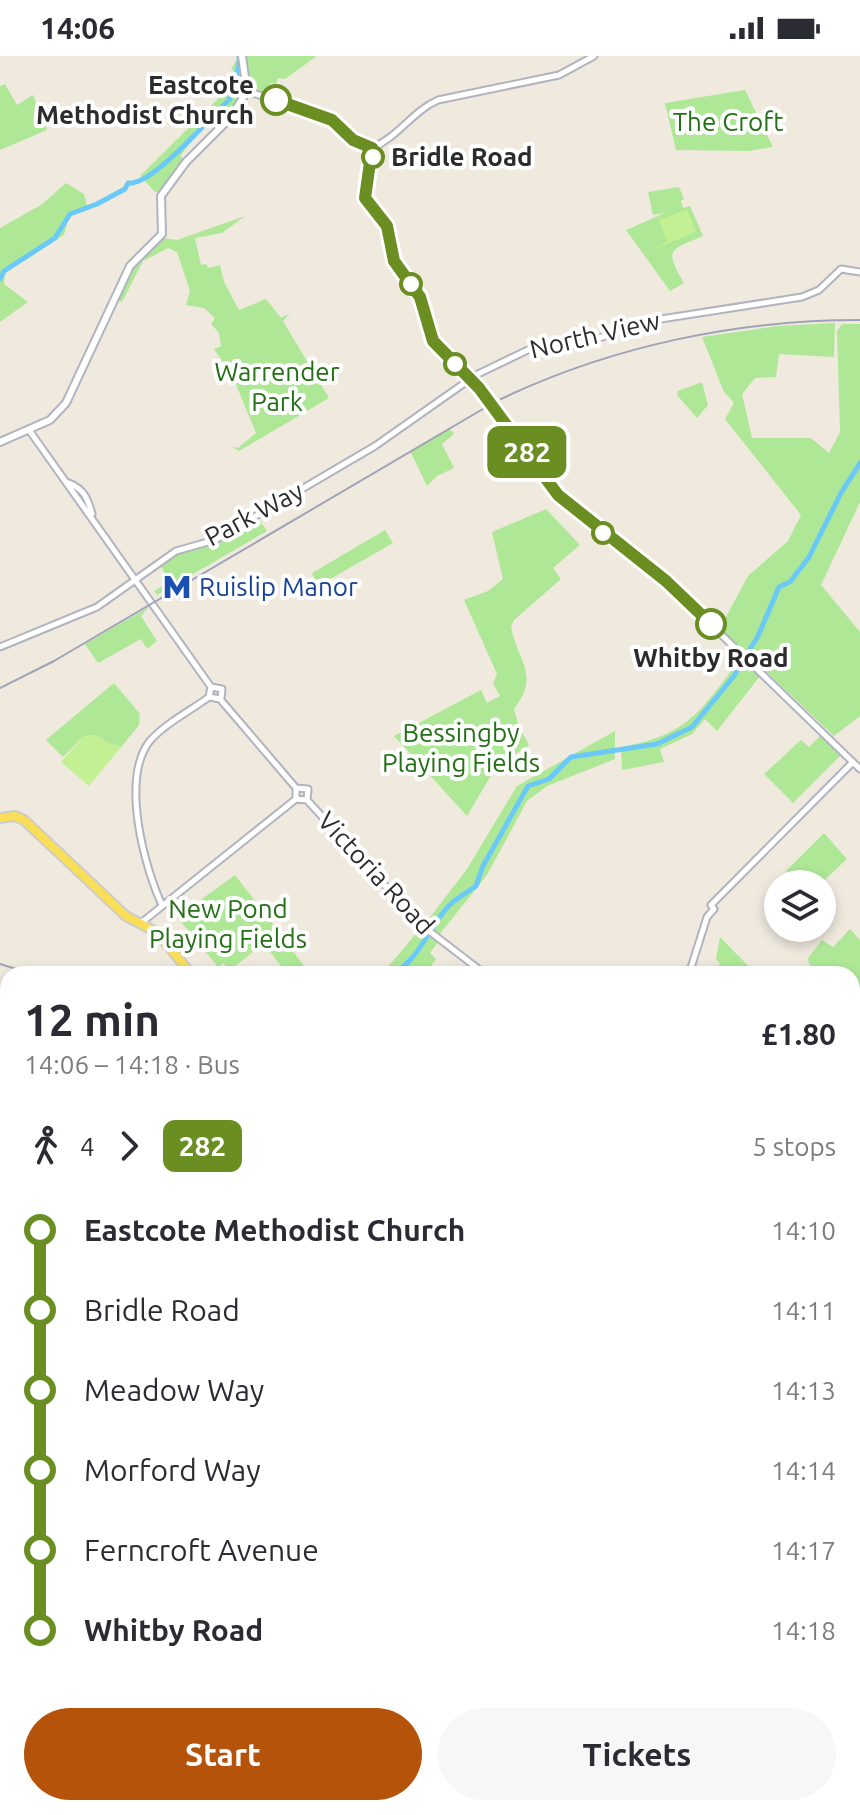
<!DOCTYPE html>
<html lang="en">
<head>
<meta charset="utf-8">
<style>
	:root { --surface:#fff; --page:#f7f7f7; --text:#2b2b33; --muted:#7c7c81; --accent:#b45309 }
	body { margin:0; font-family:Ubuntu,sans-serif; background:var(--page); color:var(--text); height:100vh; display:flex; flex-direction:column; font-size:30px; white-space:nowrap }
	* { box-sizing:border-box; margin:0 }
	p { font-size:26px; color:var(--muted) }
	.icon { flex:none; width:44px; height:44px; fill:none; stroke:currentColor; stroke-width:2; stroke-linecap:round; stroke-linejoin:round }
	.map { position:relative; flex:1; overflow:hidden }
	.panel { position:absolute; left:0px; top:910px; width:860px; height:850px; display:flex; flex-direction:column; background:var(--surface); border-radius:24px 24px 0 0; box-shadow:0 4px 12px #0003 }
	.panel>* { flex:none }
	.badge { padding:0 16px; border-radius:12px; font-size:28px; line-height:52px }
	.buttons { position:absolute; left:764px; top:814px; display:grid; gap:16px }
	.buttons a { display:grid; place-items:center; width:72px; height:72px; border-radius:50%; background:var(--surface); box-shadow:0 4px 12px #0003; font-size:40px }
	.map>.badge { position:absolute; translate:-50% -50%; box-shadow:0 0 0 4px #fff }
	.legs { display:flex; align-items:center; gap:12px; height:88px; padding:0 24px; font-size:26px }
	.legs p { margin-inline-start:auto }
	.overview { display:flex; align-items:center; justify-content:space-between; height:136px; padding:0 24px }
	h1 { font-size:44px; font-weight:700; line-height:60px }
	.action { display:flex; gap:16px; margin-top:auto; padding:16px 24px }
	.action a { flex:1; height:92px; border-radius:48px; background:var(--accent); color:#fff; font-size:32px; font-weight:700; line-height:92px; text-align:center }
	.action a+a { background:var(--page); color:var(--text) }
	ul { padding:0 24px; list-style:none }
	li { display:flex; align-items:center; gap:28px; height:80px; font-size:30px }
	li i { display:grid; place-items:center; width:12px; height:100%; margin:0 10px; background:currentColor }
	li i::after { content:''; width:20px; height:20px; margin:-10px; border:6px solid; border-radius:50%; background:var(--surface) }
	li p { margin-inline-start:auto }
	li:first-child i { background:linear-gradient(#0000 50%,currentColor 0) }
	li:last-child i { background:linear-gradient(currentColor 50%,#0000 0) }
	.status { display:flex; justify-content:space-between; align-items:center; height:56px; padding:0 40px; background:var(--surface); direction:ltr }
	.status svg { height:22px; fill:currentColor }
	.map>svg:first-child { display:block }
	.green { fill:#aee897 }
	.pitch { fill:#c3f092 }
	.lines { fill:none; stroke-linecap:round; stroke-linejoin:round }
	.stream { stroke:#6bc9f7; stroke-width:2 }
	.river { stroke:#6bc9f7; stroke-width:5 }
	.taxiway { stroke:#c8c6cb; stroke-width:6 }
	.runway { stroke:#c8c6cb; stroke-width:16 }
	.tertiary-casing { stroke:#b2b3c1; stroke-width:9 }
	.secondary-casing { stroke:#b2b3c1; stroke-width:10 }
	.primary-casing { stroke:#ccc; stroke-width:12 }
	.trunk-casing { stroke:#ccc; stroke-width:13 }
	.tertiary { stroke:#fff; stroke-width:5 }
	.secondary { stroke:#fff; stroke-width:6 }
	.primary { stroke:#fade57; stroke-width:8 }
	.trunk { stroke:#fcc458; stroke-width:9 }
	.rail { stroke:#a0a2b8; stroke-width:2 }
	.tertiary-bridge-casing { stroke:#b2b3c1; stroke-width:9; stroke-linecap:butt }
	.tertiary-bridge { stroke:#fff; stroke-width:5 }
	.line-1-casing { stroke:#fff; stroke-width:18 }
	.line-1 { stroke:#6b8e23; stroke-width:12 }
	.stop-1-dot { fill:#fff; stroke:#6b8e23; stroke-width:4 }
	.labels { text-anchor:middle; stroke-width:8; stroke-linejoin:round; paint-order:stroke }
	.stop-label { font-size:26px; font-weight:bold; fill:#2c2c2c; stroke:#fff; text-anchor:end }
	.park-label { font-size:26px; fill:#237016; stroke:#fff }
	.street-label { font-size:26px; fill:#2c2c2c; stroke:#fff }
	.transit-label { font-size:26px; fill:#164399; stroke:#fff; text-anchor:start }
</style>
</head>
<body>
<div class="status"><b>14:06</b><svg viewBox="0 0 49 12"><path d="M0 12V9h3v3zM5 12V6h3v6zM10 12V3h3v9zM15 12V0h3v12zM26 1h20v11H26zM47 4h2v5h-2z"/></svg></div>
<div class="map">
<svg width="860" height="1759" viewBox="0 0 860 1759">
	<rect width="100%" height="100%" fill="#efe9de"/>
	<path class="green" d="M239 0 245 34 218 71 206 66 181 99 183 106 159 136H155L140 120 226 35 231 27 228 24 234 15 231 13Z
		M245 0H317L285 23 278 22 276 28 271 27 266 39 248 32Z
		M5 28 17 49 33 39 47 74 0 94V30Z
		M745 34 773 91 748 95 676 94 665 47Z
		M66 127 84 138 87 150 70 156 64 179 5 217 4 228 28 246 0 266V172L41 149Z
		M679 131 684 143 681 145 683 152 690 150 703 180C671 194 663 192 684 227L670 235 626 174 665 157 653 159 648 136Z
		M245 160 222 177 195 182 201 209 206 208 208 212 220 209 224 226 239 254 266 243 281 262 290 257 283 265 329 342 239 395 232 391 238 392 256 377 232 319 214 293 221 290 219 277 211 268 215 262 204 252 186 249 190 235 177 196 168 192 143 205 122 246 118 244 132 211 163 182 177 184Z
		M835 267 834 301 779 298 776 321 755 322 742 338 752 382H811L829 397 840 376 837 275 842 268H860V446L821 529 860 576V660L834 680 720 572 748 520 788 485 801 459 725 363 734 347 724 336 702 281 778 270Z
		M702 326 708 349 697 362 677 339 678 335Z
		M449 372 454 378 442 388 454 412 437 420 427 430 410 395Z
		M546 453 580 489 553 512 561 523 514 564 511 570C517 605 541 618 514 653L519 671 529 689 496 711 467 760 394 680 481 634 487 647 500 640 493 627 497 618 464 544 488 535 503 523 492 476Z
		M257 461 267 475 157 539 154 535 170 526 160 509 179 495 212 488Z
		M385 474 393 487 318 530 312 517Z
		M149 551 141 560 157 585 147 593 141 583 98 607 85 588Z
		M743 599 760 620 717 675 705 663 692 678 660 693 664 706 622 714 621 691C691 679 703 651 743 599Z
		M114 627 140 658 139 669 122 690 109 688 97 679 84 680 63 701 46 684Z
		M615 675V703L547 730 527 745 487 819 439 879 424 869 467 813 517 730Z
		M821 679 841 699 793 747 764 718 801 684 809 691Z
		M824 777 847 803 820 828H798L786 815Z
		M235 819 279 876 230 914 223 907 218 911 177 861Z
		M420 873 438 886 430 897 436 903 426 918H382Z
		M850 873 860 884V932L852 941V918H812L817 913 809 908 808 902 822 884 833 891Z
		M281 879 310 918 278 917 283 913 266 890Z
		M720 881 756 918H710L720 908 716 903Z
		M0 966 8 967V1177L0 1176Z
		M860 1325V1421L852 1419V1331Z
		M852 1432 860 1433V1652L852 1655Z
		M0 1531H5L8 1536V1737L0 1739Z
		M415 1752H668L669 1759H401Z"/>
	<path class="pitch" d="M687 153 696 176 652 194 667 185 659 164Z
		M97 679 109 688 122 690 89 730 61 706 84 680Z"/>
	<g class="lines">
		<path class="stream" d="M0 1176 8 1177
			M0 1600 8 1599
			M852 1653 860 1649
			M258 1752 267 1759"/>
		<path class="river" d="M0 223 4 215 55 182 70 158 97 148 125 133 128 127C152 131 210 61 230 43 229 28 241 17 239 1
			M394 918C417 903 427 878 442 858 451 844 464 839 476 830L483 810 528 730 549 723 571 701 657 688 692 671 734 620 758 580 779 531 790 526 809 501 841 437 860 407"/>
		<path class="taxiway" d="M0 1230 6 1214
			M0 1253 8 1256
			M0 1501 8 1500"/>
		<path class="runway" d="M0 1437 8 1432"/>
		<defs>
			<path id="tertiary" d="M247 35 327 62 353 84 372 92
				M372 92 365 142 386 168 394 205 424 247 430 282 475 325 489 346
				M372 92C398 81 413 55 438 44L559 19 594 0
				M492 349 565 446 666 525 860 713
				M29 374 211 631 209 641 220 643 296 732V743L307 744 420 868 485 918
				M69 427C84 433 88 443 92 458
				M0 591 97 551 176 495 215 484 375 390 476 319 536 290 566 292 661 263 802 241 819 234 841 213 860 216
				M211 631 222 633 221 642
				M296 732 308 733 307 744
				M162 849C144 810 121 724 149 686 164 668 190 655 209 641
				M141 867 296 743
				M689 918 707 861 714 853 711 849 853 706
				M852 1041 860 1035"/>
			<path id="secondary" d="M0 386 50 364 66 347 130 210 162 178 161 140 186 106 231 61 247 35 242 0"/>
			<path id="primary" d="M0 762 15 760 24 764 126 860 158 877 191 918
				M788 1752 795 1759"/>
			<path id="trunk" d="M852 1425 860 1427
				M0 1526 8 1525"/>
		</defs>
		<use href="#tertiary" class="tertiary-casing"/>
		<use href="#secondary" class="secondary-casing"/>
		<use href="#primary" class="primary-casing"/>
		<use href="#trunk" class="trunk-casing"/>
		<use href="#tertiary" class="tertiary"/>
		<use href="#secondary" class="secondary"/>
		<use href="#primary" class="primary"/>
		<use href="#trunk" class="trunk"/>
		<path class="rail" d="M501 343C612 290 737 264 860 264
			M0 632 54 605 488 350
			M0 908 33 918
			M852 1132H860
			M852 1167 860 1169
			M852 1192 860 1194"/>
		<defs>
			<path id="tertiary-bridge" d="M489 346 492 349"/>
		</defs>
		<use href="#tertiary-bridge" class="tertiary-bridge-casing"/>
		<use href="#tertiary-bridge" class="tertiary-bridge"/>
	</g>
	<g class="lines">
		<defs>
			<path id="line-1" d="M276 44 332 64 353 84 372 92 365 142 387 170 394 205 420 241 433 285 479 332 558 439 666 525 711 568"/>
		</defs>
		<use href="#line-1" class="line-1-casing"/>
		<use href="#line-1" class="line-1"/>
	</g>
	<defs>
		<symbol id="metro-bare" viewBox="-9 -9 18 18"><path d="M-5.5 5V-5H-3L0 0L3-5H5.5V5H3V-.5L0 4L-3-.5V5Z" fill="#1a4fb4" stroke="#fff" stroke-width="2.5" paint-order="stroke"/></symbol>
	</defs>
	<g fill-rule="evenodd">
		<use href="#metro-bare" x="157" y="511" width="40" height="40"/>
	</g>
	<g class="stop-1-dot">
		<circle cx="276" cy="44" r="14"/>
		<circle cx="373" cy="101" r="10"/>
		<circle cx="411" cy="228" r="10"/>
		<circle cx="455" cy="308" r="10"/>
		<circle cx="603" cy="477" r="10"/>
		<circle cx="711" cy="568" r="14"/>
	</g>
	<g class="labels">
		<g class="stop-label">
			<text x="254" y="38">Eastcote<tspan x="254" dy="30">Methodist Church</tspan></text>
			<text x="391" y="110" text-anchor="start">Bridle Road</text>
			<text x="711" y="611" text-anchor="middle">Whitby Road</text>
		</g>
		<g class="park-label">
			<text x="728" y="75">The Croft</text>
			<text x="277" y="325">Warrender<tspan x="277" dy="30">Park</tspan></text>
			<text x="461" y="686">Bessingby<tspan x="461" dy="30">Playing Fields</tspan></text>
			<text x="228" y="862">New Pond<tspan x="228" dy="30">Playing Fields</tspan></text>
		</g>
		<g class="street-label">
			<text transform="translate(595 279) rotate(-13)" y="9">North View</text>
			<text transform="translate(254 458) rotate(-28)" y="9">Park Way</text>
			<text transform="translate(376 817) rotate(47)" y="9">Victoria Road</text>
		</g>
		<g class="transit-label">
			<text x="199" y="540">Ruislip Manor</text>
		</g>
	</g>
</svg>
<div class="buttons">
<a><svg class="icon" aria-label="layers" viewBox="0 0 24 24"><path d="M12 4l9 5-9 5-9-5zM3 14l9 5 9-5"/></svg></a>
</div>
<b class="badge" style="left:527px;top:396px;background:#6b8e23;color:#fff">282</b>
<section class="panel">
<div class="overview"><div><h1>12 min</h1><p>14:06 – 14:18 · Bus</p></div><b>£1.80</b></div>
<div class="legs"><svg class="icon" aria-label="walk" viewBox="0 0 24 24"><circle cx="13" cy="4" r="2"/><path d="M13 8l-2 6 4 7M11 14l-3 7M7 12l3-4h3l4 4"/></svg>4<svg class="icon" aria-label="forward" viewBox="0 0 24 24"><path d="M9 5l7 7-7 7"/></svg><b class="badge" style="background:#6b8e23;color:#fff">282</b><p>5 stops</p></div>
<ul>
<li><i style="color:#6b8e23"></i><b>Eastcote Methodist Church</b><p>14:10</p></li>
<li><i style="color:#6b8e23"></i><span>Bridle Road</span><p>14:11</p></li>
<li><i style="color:#6b8e23"></i><span>Meadow Way</span><p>14:13</p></li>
<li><i style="color:#6b8e23"></i><span>Morford Way</span><p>14:14</p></li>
<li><i style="color:#6b8e23"></i><span>Ferncroft Avenue</span><p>14:17</p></li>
<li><i style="color:#6b8e23"></i><b>Whitby Road</b><p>14:18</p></li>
</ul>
<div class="action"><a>Start</a><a>Tickets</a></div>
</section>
</div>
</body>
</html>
